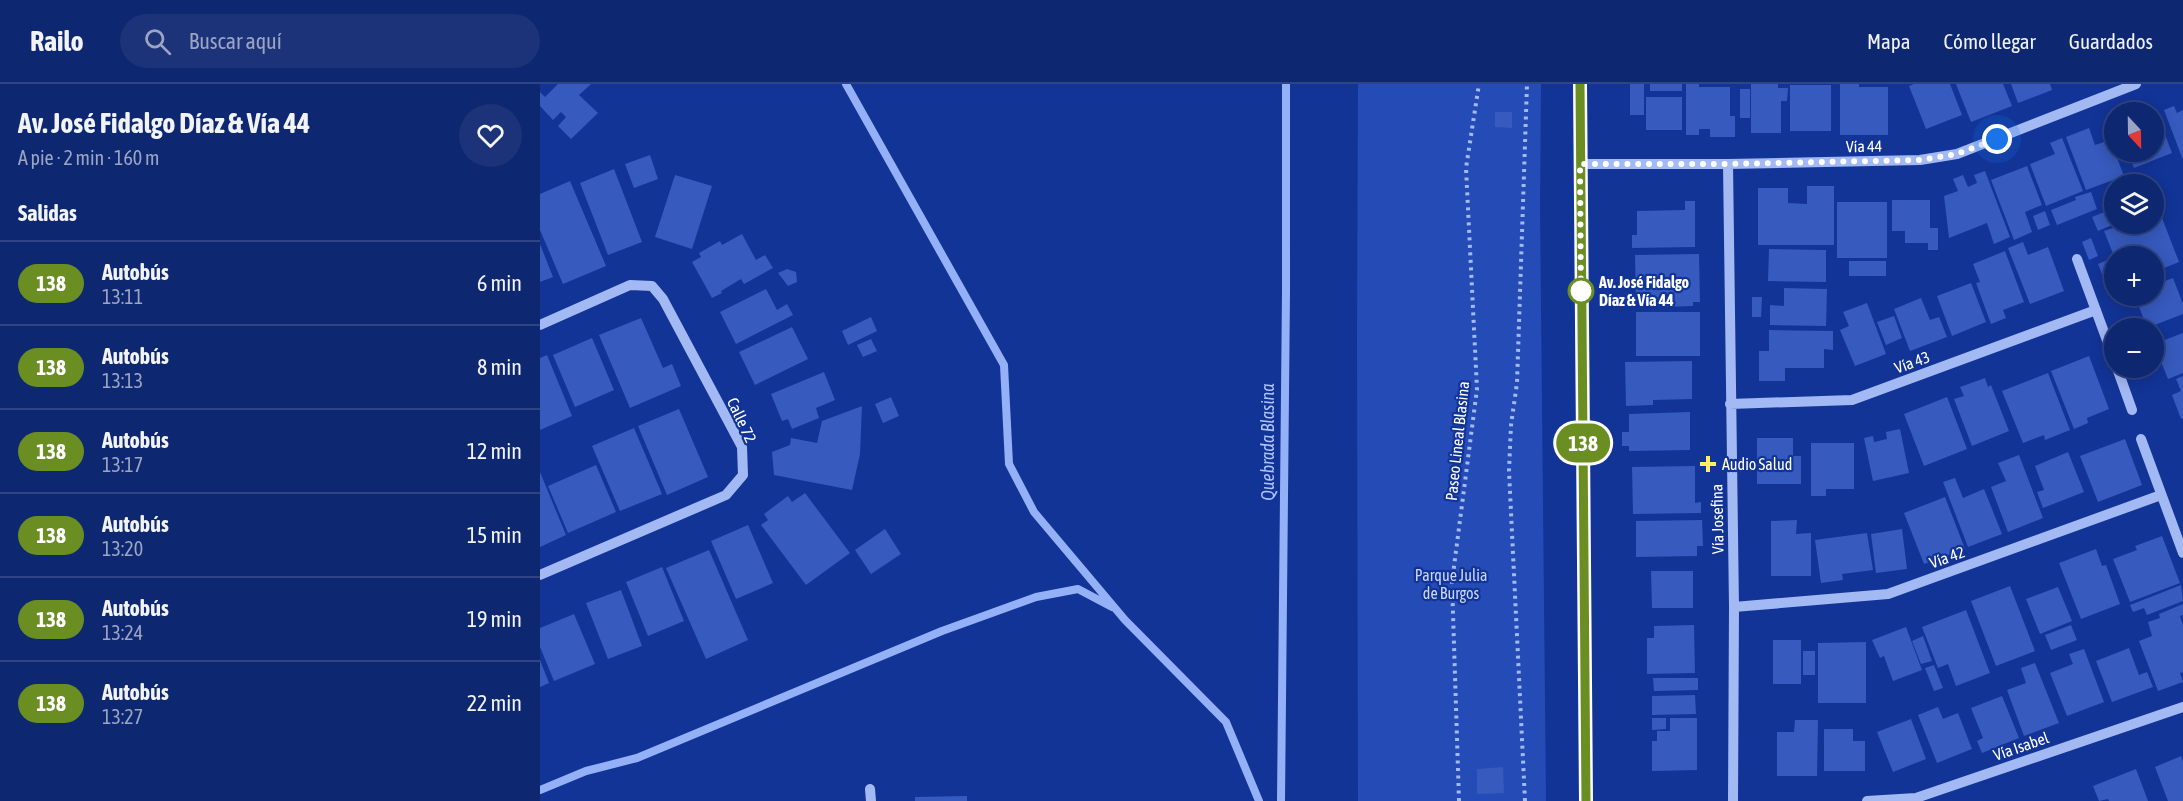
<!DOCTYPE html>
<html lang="es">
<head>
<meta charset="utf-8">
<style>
	:root { --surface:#0e2771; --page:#1c3379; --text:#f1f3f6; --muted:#9ba5c3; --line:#2e4484 }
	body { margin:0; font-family:"Asap Condensed",sans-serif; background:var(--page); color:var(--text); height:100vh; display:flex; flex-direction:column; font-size:22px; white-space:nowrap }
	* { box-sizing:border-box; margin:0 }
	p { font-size:20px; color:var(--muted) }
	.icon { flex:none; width:33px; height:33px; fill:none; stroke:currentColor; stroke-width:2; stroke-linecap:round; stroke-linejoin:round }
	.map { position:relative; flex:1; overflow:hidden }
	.panel { display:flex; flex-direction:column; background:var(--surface); width:540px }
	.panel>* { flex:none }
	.badge { padding:0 12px; border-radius:20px; font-size:21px; line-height:39px }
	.needle { width:39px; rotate:158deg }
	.tools { position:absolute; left:1564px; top:18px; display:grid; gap:12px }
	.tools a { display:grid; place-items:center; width:60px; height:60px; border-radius:50%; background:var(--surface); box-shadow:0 3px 15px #0003,0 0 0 2px var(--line); font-size:30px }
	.you { position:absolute; width:30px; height:30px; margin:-15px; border:4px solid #fff; border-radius:50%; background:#1a73e8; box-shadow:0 0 0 9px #1a73e833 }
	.map>.badge { position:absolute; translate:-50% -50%; box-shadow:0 0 0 3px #fff }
	h2 { padding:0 18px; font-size:22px; line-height:54px }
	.round { display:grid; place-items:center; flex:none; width:63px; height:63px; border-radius:32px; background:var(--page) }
	.head { display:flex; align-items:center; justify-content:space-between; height:102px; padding:0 18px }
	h1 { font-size:28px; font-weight:700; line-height:45px }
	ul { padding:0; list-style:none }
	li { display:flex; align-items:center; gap:18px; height:84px; padding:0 18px; border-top:2px solid var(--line) }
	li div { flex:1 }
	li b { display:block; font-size:22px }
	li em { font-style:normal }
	li .badge { min-width:66px; font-weight:700; text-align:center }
	header { display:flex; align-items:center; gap:36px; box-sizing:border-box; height:84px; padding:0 30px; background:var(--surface); border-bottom:2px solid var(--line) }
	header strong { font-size:28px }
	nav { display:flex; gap:33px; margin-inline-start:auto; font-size:21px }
	.search { width:420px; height:54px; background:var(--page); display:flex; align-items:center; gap:15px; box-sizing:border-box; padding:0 21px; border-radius:33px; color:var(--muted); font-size:22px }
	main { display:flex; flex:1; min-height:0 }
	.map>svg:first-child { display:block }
	.green { fill:#254cb6 }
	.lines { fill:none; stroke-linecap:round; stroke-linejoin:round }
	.stream { stroke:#94b0f6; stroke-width:8 }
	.building { fill:#365abd }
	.path { stroke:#a3b9f3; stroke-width:4; stroke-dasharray:3 4.5; stroke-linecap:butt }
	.minor { stroke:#a3b9f3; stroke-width:10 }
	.line-casing { stroke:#fff; stroke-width:14 }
	.line { stroke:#6b8e23; stroke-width:9 }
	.walk { stroke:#fff; stroke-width:6; stroke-dasharray:0 10.8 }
	.stop-dot { fill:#fff; stroke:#6b8e23; stroke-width:3 }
	.poi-dot { fill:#ffee65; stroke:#123497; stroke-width:2 }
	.labels { text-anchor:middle; stroke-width:4.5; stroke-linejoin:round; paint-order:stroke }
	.street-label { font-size:16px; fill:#fff; stroke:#123497 }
	.stop-label { font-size:16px; font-weight:bold; fill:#fff; stroke:#123497; text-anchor:start }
	.poi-label { font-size:16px; fill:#fff; stroke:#123497; text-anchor:start }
	.park-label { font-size:16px; fill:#cad8fd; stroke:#123497 }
	.water-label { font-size:18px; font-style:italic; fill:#afc4fa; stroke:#123497 }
</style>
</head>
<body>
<header>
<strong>Railo</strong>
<div class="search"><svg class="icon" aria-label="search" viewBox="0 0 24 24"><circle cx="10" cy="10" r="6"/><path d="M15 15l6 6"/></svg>Buscar aquí</div>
<nav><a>Mapa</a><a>Cómo llegar</a><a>Guardados</a></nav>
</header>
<main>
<section class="panel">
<div class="head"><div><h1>Av. José Fidalgo Díaz &amp; Vía 44</h1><p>A pie · 2 min · 160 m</p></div><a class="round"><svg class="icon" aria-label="heart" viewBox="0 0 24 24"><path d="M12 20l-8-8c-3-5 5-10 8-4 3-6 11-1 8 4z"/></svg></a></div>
<h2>Salidas</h2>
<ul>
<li><span class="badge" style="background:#6b8e23;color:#fff">138</span><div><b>Autobús</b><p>13:11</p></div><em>6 min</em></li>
<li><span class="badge" style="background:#6b8e23;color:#fff">138</span><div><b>Autobús</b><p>13:13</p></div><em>8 min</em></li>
<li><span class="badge" style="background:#6b8e23;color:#fff">138</span><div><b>Autobús</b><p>13:17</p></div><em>12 min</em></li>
<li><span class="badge" style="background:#6b8e23;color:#fff">138</span><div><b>Autobús</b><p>13:20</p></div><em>15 min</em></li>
<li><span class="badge" style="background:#6b8e23;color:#fff">138</span><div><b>Autobús</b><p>13:24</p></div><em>19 min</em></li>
<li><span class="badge" style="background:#6b8e23;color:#fff">138</span><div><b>Autobús</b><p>13:27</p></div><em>22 min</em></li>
</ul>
</section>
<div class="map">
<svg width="1643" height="717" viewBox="0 0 1643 717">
	<rect width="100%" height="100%" fill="#123497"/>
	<path class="green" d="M818 0H1001L1000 123 1006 717H818L817 255Z"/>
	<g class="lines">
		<path class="stream" d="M306 0 464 281 469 380 494 428 585 536 686 638 719 717
			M0 706 46 687 97 674 402 547 496 513 538 505 572 523
			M741 717 746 208V0"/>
	</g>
	<path class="building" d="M18 0H51L39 11 58 29 31 55 18 42 26 33 21 28 13 36 0 22V8L5 13Z
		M1090 0H1104V31H1090Z
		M1110 0H1142V7H1110Z
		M1146 0H1159V3H1190V32H1195V53H1170V45H1159V51H1146Z
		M1211 0H1238V4H1248L1247 17H1241V49H1211Z
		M1300 0H1319V3H1348V51H1300Z
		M1374 0H1410L1422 31 1386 45 1369 2Z
		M1416 0H1463L1472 22 1431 38Z
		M1471 0H1510L1512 6 1478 19Z
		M1250 1H1291V47H1250Z
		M1200 5H1210V34H1200Z
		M1106 13H1142V46H1106Z
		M1634 22 1637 29 1643 26V76L1624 26Z
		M1615 24 1632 69 1594 84 1588 68H1614V28H1604Z
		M955 28H972V44L955 43Z
		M1549 44 1555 61 1570 56 1584 92 1546 106 1526 53Z
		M1522 54 1543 107 1506 122 1490 80 1515 70 1510 59Z
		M110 71 118 95 94 104 85 80Z
		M1487 82 1502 121 1485 128 1492 148 1474 156 1451 96Z
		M74 85 102 158 68 171 40 99Z
		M1445 87 1470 153 1454 160 1447 139 1409 154 1404 112 1418 107 1413 95 1423 91 1428 103 1437 99 1434 91Z
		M135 91 172 102 152 165 115 153Z
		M30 97 66 182 23 200 0 146V110Z
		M1267 102H1294V161H1218V104H1248V119L1267 120Z
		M1551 108 1557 125 1517 141 1511 126 1536 116 1535 113Z
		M1352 116H1390V144H1398V166H1388V159H1365V147H1352Z
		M1145 117H1155V163L1092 164V151H1097V127L1145 126Z
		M1297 118H1347V174H1297Z
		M1619 126 1639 178 1614 188V172H1574L1564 147 1585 140H1614V128Z
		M1505 127 1510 141 1498 146 1493 132Z
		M1567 127 1572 141 1558 147 1552 133Z
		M202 150 216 176 225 171 233 184 204 200 201 195 181 207 182 209 172 214 152 178 161 173 159 169 180 157 182 161Z
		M1551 154 1558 172 1549 176 1542 158Z
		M1483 158 1488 171 1508 163 1524 207 1490 220 1468 164Z
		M0 160 13 193 0 198Z
		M1229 165 1286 166V198L1228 197Z
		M1465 167 1484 218 1463 226 1466 234 1451 240 1436 199 1440 198 1433 180Z
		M1159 170 1160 218H1153V222L1125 223V219H1096L1095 171Z
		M1572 174 1575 182V202L1568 205 1558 180Z
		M1309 177H1346V192H1309Z
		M247 185 256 188 257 198 248 202 238 189Z
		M1633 194 1643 220V230L1607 244 1595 212H1614V201Z
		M1431 199 1446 238 1412 252 1397 212Z
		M1244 204 1287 205 1286 242 1230 241V221L1244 222Z
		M226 205 237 226 247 220 253 231 196 260 180 228Z
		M1212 213H1222L1221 233H1212Z
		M1381 214 1390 236 1399 233 1407 253 1370 267 1354 225Z
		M1327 219 1346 270 1315 282 1300 246 1309 242 1303 228Z
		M1096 228H1160V272H1096Z
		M1354 232 1362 254 1346 261 1337 238Z
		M331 233 337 247 308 261 302 247Z
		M101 234 123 284 132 280 141 302 90 324 59 251Z
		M252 243 268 275 215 301 199 268Z
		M1229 246 1293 247V266L1284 265V284H1245V297H1219V267H1229Z
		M1643 249V289L1628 295 1614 260Z
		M52 254 74 306 35 323 13 271Z
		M331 255 337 267 323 273 317 261Z
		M7 271 32 332 0 346V274Z
		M1549 272 1569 325 1547 334 1548 339 1534 345 1511 287Z
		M1152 277V315L1113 316V321L1086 322 1085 278Z
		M284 288 295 316 276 324 279 334 252 345 248 335 242 337 231 310Z
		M1508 289 1530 346 1505 356 1504 351 1483 359 1462 307Z
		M1643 292V334L1641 335 1632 311 1641 307 1636 295Z
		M1445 294 1448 303 1451 301 1469 347 1432 362 1414 315 1424 312 1420 303Z
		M351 313 359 332 343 339 335 320Z
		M1407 313 1427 365 1384 382 1364 330Z
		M322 322 320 370 312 406 234 391 232 368 250 361 251 354 277 359 282 337Z
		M139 325 168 393 127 411 98 342Z
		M1150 328V366L1089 367V362H1082V348H1089V330Z
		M94 344 122 410 80 427 52 362Z
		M1360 345 1369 389 1333 397 1324 354 1333 352 1334 358 1347 355 1346 348Z
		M1217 354H1253V372H1261V400H1217Z
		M1585 355 1602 401 1558 418 1540 372Z
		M1271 359H1314V405H1286V412H1271Z
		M1528 368 1544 408 1503 424 1497 408 1504 406 1495 382Z
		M1479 371 1503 434 1468 448 1451 403 1466 397 1458 379Z
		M56 381 76 428 28 449 8 402Z
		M1155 382V419L1161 418V429L1093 430 1092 383Z
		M0 388 26 451 0 463Z
		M1415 394 1423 414 1444 405 1462 450 1428 463 1403 398Z
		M265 409 310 469 266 501 221 441 228 436 224 430 248 412 252 418Z
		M1405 413 1425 465 1384 480 1364 429Z
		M1162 436 1163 462H1157V472L1096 473V437Z
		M1257 436 1256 450 1271 449V492H1231V437Z
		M208 441 233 499 196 515 171 457Z
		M345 445 361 470 331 490 315 466Z
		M1362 445 1367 485 1336 489 1331 450Z
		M1327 449 1333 486 1302 490 1303 496 1281 499 1275 456Z
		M1622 452 1640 499 1590 518 1573 475 1597 466 1595 462Z
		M1556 465 1562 482 1566 481 1580 520 1541 535 1519 479Z
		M169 466 208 556 166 575 126 484Z
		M122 483 144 537 108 552 86 498Z
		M1111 487H1153V524H1112Z
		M1641 501 1643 517 1607 531 1604 524 1593 528 1590 521Z
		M1470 502 1495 567 1456 582 1431 517Z
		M1518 503 1532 537 1500 550 1486 515Z
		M81 506 102 562 68 575 46 519Z
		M1643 520V531L1640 532 1643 541V588L1640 589 1643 598 1618 607 1599 557 1612 552 1608 538 1620 534 1619 530Z
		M1426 526 1450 589 1416 602 1408 580 1398 584 1382 543Z
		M34 530 55 580 14 597 0 563V544Z
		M1154 541 1155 589 1107 590V554H1114V542Z
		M1531 541 1537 556 1511 566 1505 551Z
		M1366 543 1382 586 1353 597 1344 572 1340 574 1332 556Z
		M1383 552 1392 577 1381 580 1372 557Z
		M1233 556H1261V600H1233Z
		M1326 558V619H1278V559Z
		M1589 564 1599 591 1607 588 1613 603 1572 618 1556 577Z
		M1544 565 1564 618 1527 632 1510 589 1533 580 1529 570Z
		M1263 567H1275V591H1263Z
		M0 576 9 599 0 603Z
		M1495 579 1519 639 1484 652 1467 606 1486 599 1481 584Z
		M1394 581 1403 604 1394 607 1385 584Z
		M1113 594H1158V606L1114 607Z
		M1155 611 1156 630 1112 631V612Z
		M1462 612 1479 654 1442 669 1437 657 1443 654 1431 624Z
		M1398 623 1403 635 1418 629 1432 665 1397 679 1378 631Z
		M1112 634H1126V645L1112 646Z
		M1130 634H1157V686L1112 687V657H1117V647H1130Z
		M1371 635 1386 675 1353 688 1337 648Z
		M1255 636H1278L1277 692H1237V648H1254Z
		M1284 645H1313V657H1325V687H1284Z
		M1641 672 1643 677V717H1628L1615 683Z
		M963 683 964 709 937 710V685Z
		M1596 685 1608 717H1569L1568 715 1559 717 1553 702Z
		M427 712V717H375V713Z"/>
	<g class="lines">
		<path class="path" d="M919 717 912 498 937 305 926 84 939 0
			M985 717 969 387 971 341 977 299 987 0"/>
		<path class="minor" d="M1040 0 1046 717
			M1040 80H1188L1380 76 1417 70 1596 0
			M1188 80 1194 523 1193 717
			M1537 175 1575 278
			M0 241 90 201 112 202 123 215 202 363 203 391 186 411 0 491
			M1577 284 1592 326
			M1190 320 1312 316 1556 226
			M1601 355 1643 469
			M1194 523 1348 510 1621 411
			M330 705 331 717
			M1327 717 1376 714 1643 623"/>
	</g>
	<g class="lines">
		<defs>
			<path id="line" d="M1040 0 1046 717"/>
		</defs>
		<use href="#line" class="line-casing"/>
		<use href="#line" class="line"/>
		<path class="walk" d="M1041 207V217L1040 80H1188L1380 76 1417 70 1457 55"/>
	</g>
	<circle class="stop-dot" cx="1041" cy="207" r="12"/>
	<path class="poi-dot" d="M1165 371h6v6h6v6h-6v6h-6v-6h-6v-6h6z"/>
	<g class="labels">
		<g class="street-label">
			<text transform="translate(1324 62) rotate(-1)" y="6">Vía 44</text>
			<text transform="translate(1372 278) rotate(-20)" y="6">Vía 43</text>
			<text transform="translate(202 336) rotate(65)" y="6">Calle 72</text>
			<text transform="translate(917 357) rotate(-84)" y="6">Paseo Lineal Blasina</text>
			<text transform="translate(1177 435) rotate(-91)" y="6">Vía Josefina</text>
			<text transform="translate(1407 473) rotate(-20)" y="6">Vía 42</text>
			<text transform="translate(1481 662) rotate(-19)" y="6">Vía Isabel</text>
		</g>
		<g class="stop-label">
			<text x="1059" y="204">Av. José Fidalgo<tspan x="1059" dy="18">Díaz &amp; Vía 44</tspan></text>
		</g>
		<g class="poi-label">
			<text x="1182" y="386">Audio Salud</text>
		</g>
		<g class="park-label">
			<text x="911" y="497">Parque Julia<tspan x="911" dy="18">de Burgos</tspan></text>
		</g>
		<g class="water-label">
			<text transform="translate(728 358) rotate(-90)" y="6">Quebrada Blasina</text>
		</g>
	</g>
</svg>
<div class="tools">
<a><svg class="needle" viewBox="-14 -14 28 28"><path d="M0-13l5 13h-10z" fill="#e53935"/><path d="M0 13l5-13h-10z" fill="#9ba5c3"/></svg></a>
<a><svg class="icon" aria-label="layers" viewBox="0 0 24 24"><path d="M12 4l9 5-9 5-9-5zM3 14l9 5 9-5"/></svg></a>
<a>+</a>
<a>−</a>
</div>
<div class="you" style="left:1457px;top:55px"></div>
<b class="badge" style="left:1043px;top:359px;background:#6b8e23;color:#fff">138</b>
</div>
</main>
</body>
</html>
